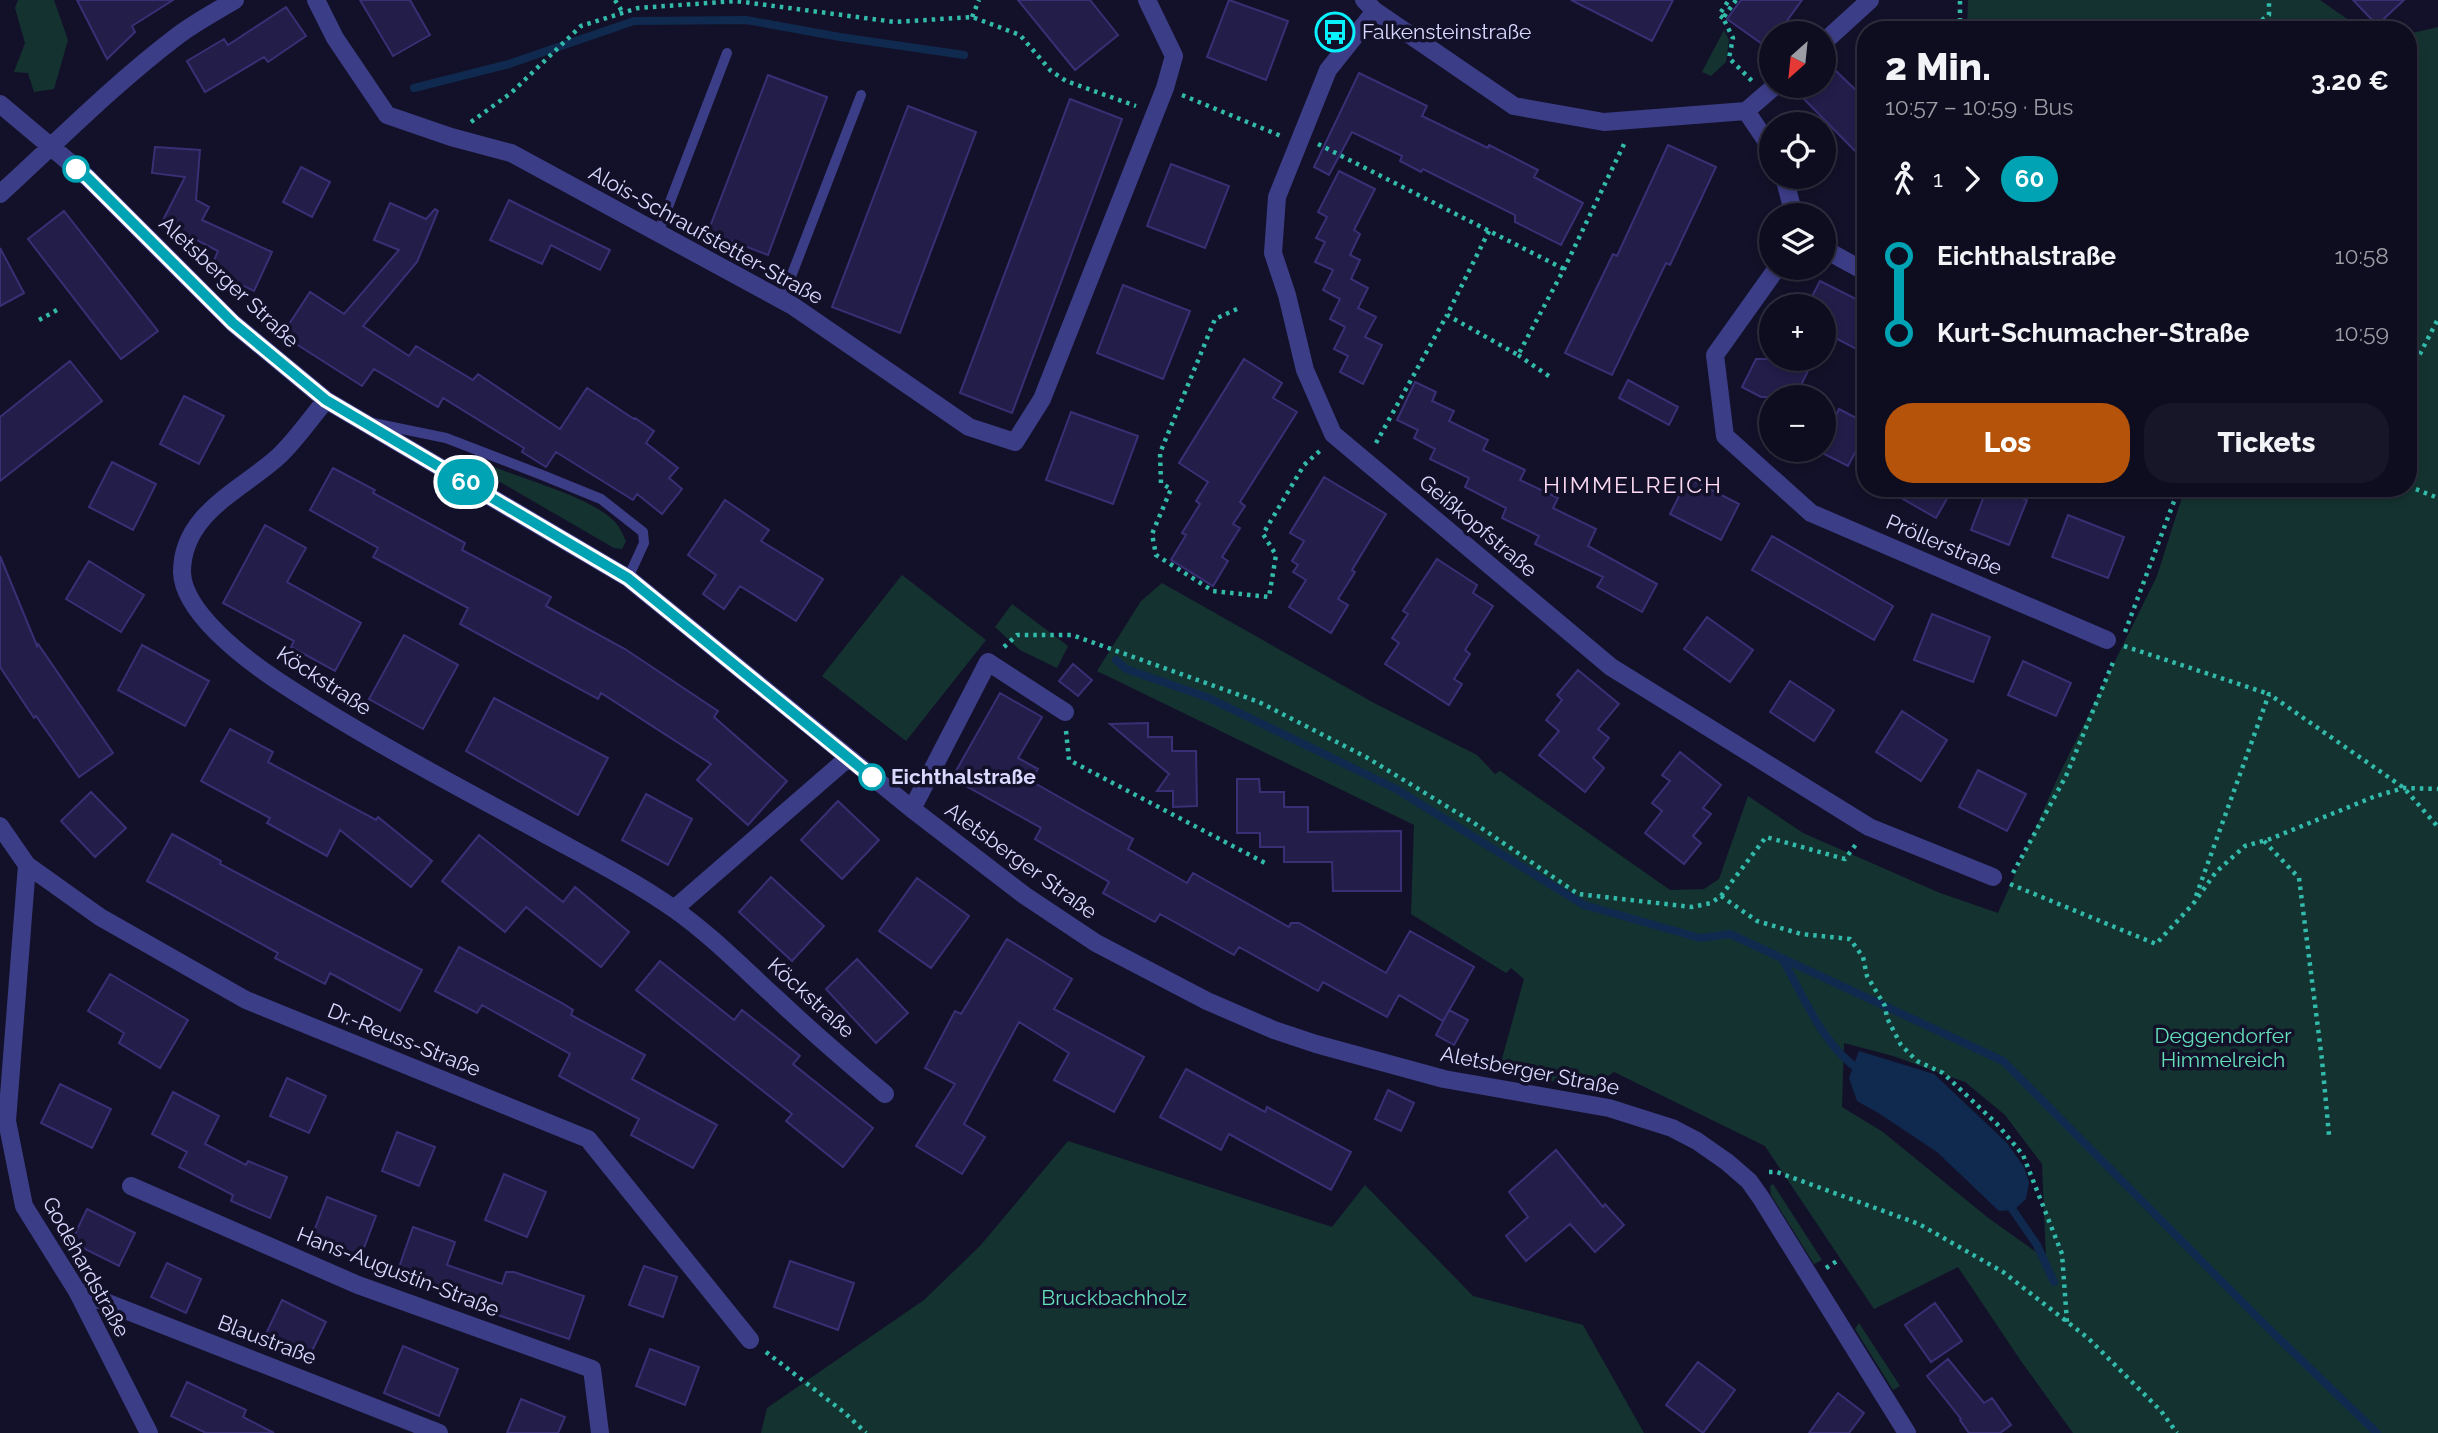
<!DOCTYPE html>
<html lang="de">
<head>
<meta charset="utf-8">
<style>
	:root { --surface:#0e0d1f; --page:#171628; --text:#f1f3f6; --muted:#9b9ca4; --line:#2e2d3d; --accent:#b45309 }
	body { margin:0; font-family:Raleway,sans-serif; background:var(--page); color:var(--text); height:100vh; display:flex; flex-direction:column; font-size:26px; white-space:nowrap }
	* { box-sizing:border-box; margin:0 }
	p { font-size:23px; color:var(--muted) }
	.icon { flex:none; width:38px; height:38px; fill:none; stroke:currentColor; stroke-width:2; stroke-linecap:round; stroke-linejoin:round }
	.map { position:relative; flex:1; overflow:hidden }
	.drawer { position:absolute; left:1857px; top:21px; width:560px; height:476px; display:flex; flex-direction:column; background:var(--surface); border-radius:28px; box-shadow:0 4px 10px #0003,0 0 0 2px var(--line) }
	.drawer>* { flex:none }
	.badge { padding:0 14px; border-radius:23px; font-size:24px; line-height:46px }
	.needle { width:46px; rotate:207deg }
	.fabs { position:absolute; left:1759px; top:21px; display:grid; gap:14px }
	.fabs a { display:grid; place-items:center; width:77px; height:77px; border-radius:50%; background:var(--surface); box-shadow:0 4px 10px #0003,0 0 0 2px var(--line); font-size:35px }
	.map>.badge { position:absolute; translate:-50% -50%; box-shadow:0 0 0 4px #fff }
	.legs { display:flex; align-items:center; gap:10px; height:77px; padding:0 28px; font-size:23px }
	.legs p { margin-inline-start:auto }
	.summary { display:flex; align-items:center; justify-content:space-between; height:119px; padding:0 28px }
	h1 { font-size:38px; font-weight:800; line-height:52px }
	.primary-button { display:flex; gap:14px; margin-top:auto; padding:14px 28px }
	.primary-button a { flex:1; height:80px; border-radius:28px; background:var(--accent); color:#fff; font-size:28px; font-weight:800; line-height:80px; text-align:center }
	.primary-button a+a { background:var(--page); color:var(--text) }
	ul { padding:0 28px; list-style:none }
	li { display:flex; align-items:center; gap:24px; height:77px; font-size:26px }
	li i { display:grid; place-items:center; width:10px; height:100%; margin:0 9px; background:currentColor }
	li i::after { content:''; width:18px; height:18px; margin:-9px; border:5px solid; border-radius:50%; background:var(--surface) }
	li p { margin-inline-start:auto }
	li:first-child i { background:linear-gradient(#0000 50%,currentColor 0) }
	li:last-child i { background:linear-gradient(currentColor 50%,#0000 0) }
	.map>svg:first-child { display:block }
	.green { fill:#143330; fill-rule:evenodd }
	.water { fill:#0f2a4e }
	.lines { fill:none; stroke-linecap:round; stroke-linejoin:round }
	.stream { stroke:#0f2a4e; stroke-width:8 }
	.building { fill:#231d4a; stroke:#392f75; stroke-width:2 }
	.path { stroke:#32baaa; stroke-width:4.5; stroke-dasharray:3.5 5; stroke-linecap:butt }
	.lane { stroke:#3c3d87; stroke-width:10 }
	.street { stroke:#3c3d87; stroke-width:18 }
	.line-1-casing { stroke:#fff; stroke-width:16 }
	.line-1 { stroke:#00a3b4; stroke-width:10 }
	.stop-1-dot { fill:#fff; stroke:#00a3b4; stroke-width:3.5 }
	.labels { text-anchor:middle; stroke-width:7; stroke-linejoin:round; paint-order:stroke }
	.poi-label { font-size:21px; fill:#dbd9ff; stroke:#131129; text-anchor:start }
	.street-label { font-size:21px; fill:#dbd9ff; stroke:#131129 }
	.stop-label { font-size:21px; font-weight:bold; fill:#dbd9ff; stroke:#131129; text-anchor:start }
	.park-label { font-size:21px; fill:#64dfba; stroke:#131129 }
	.neighbourhood-label { font-size:23px; letter-spacing:2px; fill:#ffdbf4; stroke:#131129 }
</style>
</head>
<body>
<div class="map">
<svg width="2438" height="1433" viewBox="0 0 2438 1433">
	<rect width="100%" height="100%" fill="#131129"/>
	<path class="green" d="M18 0H54L68 40 54 89 34 92 28 73 14 72 25 43 15 8Z
		M1968 0H2320L2363 30H1967Z
		M2438 27V1433H2073L2021 1361 1958 1267 1874 1309 1765 1146 1614 1072 1585 1091 1500 1066 1524 979 1511 968 1506 973 1411 914 1414 825 1097 671 1141 601 1162 583 1374 703 1477 755 1495 774 1500 771 1670 890 1704 889 1719 879 1748 796 1803 833 1940 893 1998 913 2059 775 2157 576 2185 488H2408V34ZM1844 1043 1893 1056 1965 1082 2005 1115 2042 1164 2046 1259 1987 1217 1883 1132 1842 1107Z
		M1724 30 1729 40 1726 62 1711 76 1702 72Z
		M492 466C527 481 589 496 615 522 620 527 623 535 626 541L622 549 614 548 488 475 486 471Z
		M902 575 986 640 906 741 822 676Z
		M1012 604 1068 646 1057 668 1020 650 995 627Z
		M1068 1141 1332 1227 1365 1185 1473 1296 1583 1325 1644 1433H761L767 1408 924 1300 980 1246Z
		M1773 1184 1822 1260 1814 1264 1771 1195 1770 1186Z
		M1859 1323 1900 1386 1893 1390 1855 1329Z"/>
	<path class="water" d="M1859 1051 1934 1074 2007 1143 2024 1167 2029 1182 2026 1199 2014 1210 1999 1211 1937 1152 1880 1114 1857 1101 1849 1078Z"/>
	<g class="lines">
		<path class="stream" d="M414 88 509 64 634 21 746 20 840 37 964 55
			M1116 660 1126 669 1209 698 1396 789 1584 905 1700 938 1730 934 2003 1061 2269 1329 2377 1433
			M1783 960C1804 997 1824 1048 1861 1071
			M2008 1203 2037 1245 2054 1282"/>
	</g>
	<path class="building" d="M77 0H173L132 26 135 32 107 59Z
		M360 0H410L430 35 393 56Z
		M1018 0H1090L1118 35 1075 70Z
		M1229 0 1288 21 1266 80 1207 57Z
		M1571 0H1673L1652 41Z
		M1741 0H1802L1778 33H1771V44L1768 48 1727 19Z
		M2353 0H2404L2377 25Z
		M286 7 306 36 268 62 264 57 205 92 187 61 224 39 228 45Z
		M1833 68 1866 100V162L1803 98 1815 86H1824V77Z
		M1359 73 1427 106 1422 116 1488 148 1489 145 1538 170 1534 177 1583 203 1561 245 1515 222V215L1423 169 1421 172 1400 161 1402 156 1352 132 1329 175 1314 167Z
		M768 75 827 97 768 255 708 232Z
		M1070 99 1122 119 1012 413 960 393Z
		M908 106 976 132 900 333 832 307Z
		M1668 145 1716 167 1670 265 1666 263 1612 375 1565 353 1613 254 1617 256Z
		M155 147 200 150 196 200 209 207 202 220 272 252 254 291 210 270 218 251 162 222 185 177 152 173Z
		M1171 164 1229 186 1205 248 1147 226Z
		M301 167 330 182 312 217 283 202Z
		M1339 171 1375 189 1354 230 1360 234 1350 255 1360 260 1351 279 1368 288 1358 308 1376 317 1365 337 1382 345 1363 384 1340 372 1348 356 1334 349 1345 327 1330 319 1340 299 1323 290 1333 270 1315 262 1325 242 1316 238 1327 217 1318 212Z
		M509 200 610 250 600 270 551 245 542 264 490 240Z
		M390 203 426 219 435 209 438 211 417 262 363 326 409 356 416 346 473 380 478 374 560 429 587 388 634 419 635 418 654 431 646 443 678 468 669 478 682 489 662 514 637 494 633 500 556 452 546 467 522 452 524 448 443 398 438 407 374 369 362 386 282 335 310 292 344 314 399 250 374 240Z
		M64 211 158 331 121 359 28 239Z
		M0 248 24 293 0 306Z
		M1820 281 1866 304V335L1858 350 1824 332V306H1807Z
		M1123 285 1190 311 1163 379 1097 353Z
		M1244 359 1282 383 1273 398 1297 412 1240 502 1245 506 1233 524 1240 528 1222 557 1228 561 1213 586 1171 560 1186 535 1182 533 1200 504 1196 501 1208 482 1179 463Z
		M1756 359H1814L1795 397H1761L1742 387Z
		M70 361 102 401 0 481V417Z
		M1628 380 1678 407 1669 425 1619 398Z
		M1415 382 1436 392 1432 401 1454 411 1449 421 1488 440 1483 450 1525 470 1520 480 1558 498 1553 508 1596 529 1588 546 1657 584 1642 612 1597 587 1603 577 1535 544 1539 536 1502 518 1506 508 1465 487 1469 478 1430 459 1435 449 1414 438 1418 430 1397 420Z
		M184 396 224 416 199 464 160 444Z
		M1839 409 1866 423V432L1848 466 1818 451 1824 450V439Z
		M1071 412 1138 436 1113 504 1046 480Z
		M112 462 156 484 133 530 89 507Z
		M333 468 375 490 373 493 465 543 462 550 551 597 546 606 625 649 718 711 714 717 787 781 748 825 697 780 711 764 601 693 598 699 460 624 468 608 373 557 378 548 310 510Z
		M1324 477 1386 514 1352 570 1355 572 1338 599 1348 605 1331 633 1289 607 1306 580 1293 572 1298 565 1292 561 1304 541 1290 533Z
		M1688 478 1739 504 1721 540 1670 514Z
		M1884 488H1953L1936 518Z
		M1987 488H1997L2027 500 2009 545 1971 530Z
		M725 500 769 530 761 541 823 579 796 621 740 586 724 609 703 594 716 575 688 555Z
		M2068 515 2124 537 2108 578 2052 557Z
		M265 525 306 548 287 582 361 623 335 671 291 647 294 641 223 603Z
		M1772 536 1893 606 1874 640 1752 570Z
		M0 556 37 646 38 644 113 753 79 777 36 716 34 718 0 667Z
		M1437 559 1477 585 1473 593 1493 606 1465 650 1470 654 1454 679 1462 684 1449 705 1385 664 1399 643 1392 638 1408 614 1403 611Z
		M89 561 144 595 121 632 66 599Z
		M1932 614 1990 637 1973 682 1914 660Z
		M1707 617 1753 650 1730 682 1684 649Z
		M404 635 458 665 423 729 369 699Z
		M142 645 209 681 185 726 118 690Z
		M2023 661 2071 683 2056 716 2008 695Z
		M1073 664 1092 680 1078 696 1059 681Z
		M1578 670 1619 704 1598 729 1609 738 1593 758 1604 768 1585 792 1539 755 1559 731 1546 720 1562 700 1557 695Z
		M1790 681 1834 710 1814 741 1770 712Z
		M1000 693 1042 717 1018 758 1038 769 1031 781 1133 839 1128 849 1187 883 1193 873 1289 927 1291 923H1299L1386 973 1410 931 1474 967 1443 1021 1399 995 1387 1017 1323 982 1318 991 1239 947 1234 955 1160 914 1155 922 1103 893 1109 882 1035 839 1041 828 952 778Z
		M494 698 608 758 578 815 466 751Z
		M1902 711 1947 740 1921 781 1876 752Z
		M1148 723V737H1172V751H1196L1197 806 1173 807V791H1157L1169 774 1110 724Z
		M230 729 273 752 268 762 376 820 378 817 432 861 411 887 340 830 327 856 267 823 270 818 201 781Z
		M1680 752 1721 785 1703 808 1711 814 1693 836 1701 843 1684 864 1645 833 1662 811 1652 803 1670 781 1662 775Z
		M1978 770 2026 794 2007 831 1959 807Z
		M1237 779H1259L1260 792H1284V807H1308V832L1401 831V891H1333L1332 862H1284V847H1260V833H1237Z
		M91 792 126 828 95 857 61 821Z
		M646 794 692 819 668 865 622 840Z
		M838 801 879 840 842 879 801 840Z
		M172 834 221 861 220 864 422 970 400 1011 330 973 325 984 275 958 278 953 147 881Z
		M479 835 563 902 575 887 629 932 601 967 526 907 505 932 442 881Z
		M771 877 824 926 792 961 739 912Z
		M917 878 969 916 931 968 879 931Z
		M1007 939 1072 979 1054 1009 1144 1057 1114 1112 1054 1080 1069 1053 1019 1022 964 1124 985 1137 962 1174 916 1146 955 1084 925 1068 955 1011 961 1014Z
		M459 947 562 1003 573 1010 571 1015 645 1055 632 1079 717 1125 693 1168 631 1135 639 1119 559 1076 570 1054 482 1005 477 1013 435 991Z
		M857 959 908 1013 876 1043 826 989Z
		M660 961 734 1020 742 1010 800 1056 793 1064 873 1128 843 1167 786 1121 792 1114 636 990Z
		M110 974 188 1020 160 1068 119 1043 124 1033 88 1011Z
		M1449 1010 1468 1020 1454 1045 1436 1035Z
		M1186 1069 1265 1112 1267 1107 1351 1152 1331 1190 1229 1134 1221 1150 1160 1117Z
		M287 1078 326 1096 309 1133 270 1116Z
		M60 1084 111 1109 92 1148 41 1123Z
		M1388 1090 1414 1103 1401 1131 1375 1119Z
		M173 1092 219 1116 205 1144 246 1165 248 1161 287 1177 270 1218 231 1201 233 1195 179 1167 187 1152 152 1134Z
		M397 1132 435 1147 419 1186 382 1171Z
		M1556 1150 1603 1207 1605 1204 1624 1225 1595 1252 1570 1224 1526 1261 1506 1236 1528 1217 1509 1192Z
		M504 1174 546 1192 527 1237 485 1220Z
		M327 1197 376 1216 359 1261 310 1242Z
		M87 1209 135 1233 119 1266 71 1242Z
		M413 1227 455 1242 447 1265 502 1284 506 1272H514L584 1296 569 1339 492 1313 493 1310 396 1276Z
		M790 1261 854 1283 838 1330 774 1307Z
		M167 1263 201 1279 186 1313 151 1297Z
		M644 1266 677 1277 663 1317 629 1305Z
		M282 1300 326 1322 306 1363 262 1342Z
		M1935 1303 1962 1341 1931 1362 1905 1325Z
		M403 1346 458 1369 439 1416 384 1393Z
		M650 1349 699 1367 685 1405 636 1386Z
		M1948 1359 1984 1403 1992 1398 2011 1425 2000 1433H1969L1960 1420 1961 1419 1927 1376Z
		M1698 1362 1735 1390 1703 1433 1666 1405Z
		M187 1382 246 1410 243 1417 274 1433H206L171 1416Z
		M1838 1393 1864 1413 1849 1433H1809Z
		M521 1399 565 1417 558 1433H507Z"/>
	<g class="lines">
		<path class="path" d="M615 0 623 13
			M1736 0 1723 18 1733 38 1729 58 1752 81
			M972 17 979 0
			M1723 18 1719 15 1729 0
			M1960 30V0
			M2248 30 2269 15V0
			M1182 95 1281 136
			M471 122 511 93 581 26 638 8 736 1 895 22 972 17 1020 35 1051 71 1066 81 1136 106
			M1318 144 1564 269
			M1489 231 1447 315 1518 355 1564 269 1626 140
			M1237 309 1215 319 1160 453 1161 483 1171 489 1152 534 1156 555 1213 591 1269 597 1276 555 1263 534 1304 465 1322 449
			M39 320 57 310
			M1518 355 1553 379
			M2408 377 2438 319
			M1376 443 1447 315
			M2408 486 2438 498
			M2125 632 2179 488
			M2124 646 2269 694
			M1004 647 1017 635H1072L1259 702 1366 757 1474 823 1578 894 1692 907 1711 903 1721 896 1766 837 1845 859 1857 843
			M1066 731 1069 760 1267 864
			M2264 841 2299 878 2322 1060 2329 1135
			M2013 873 2066 776 2114 660
			M2010 884 2156 944 2193 904 2216 872 2245 846 2270 839 2376 796 2404 788 2438 789
			M1721 896 1757 921 1801 934 1850 939 1863 957 1867 976 1885 1006 1887 1018 1901 1045 1917 1061 1943 1073 1997 1124 2023 1155 2062 1254 2067 1322
			M2196 896 2269 694 2404 788 2438 827
			M1769 1172H1777L1919 1224 2003 1272 2088 1338 2161 1411 2177 1433
			M1826 1268 1837 1261
			M766 1352 845 1413 866 1433"/>
		<path class="lane" d="M658 233 727 53
			M782 300 861 95
			M373 423 446 438 542 475 601 499 643 532 644 543 628 578"/>
		<path class="street" d="M316 0 335 38 387 115 451 137 511 153 793 306 969 427 1015 442 1042 399 1165 88 1174 56 1147 0
			M1364 0 1375 11 1514 106 1604 122 1746 111 1775 86
			M1375 11 1328 70 1277 197 1273 253 1287 295 1305 370 1333 434 1611 667 1869 827 1993 877
			M1824 42 1870 0
			M0 104 87 177 233 323 326 400 628 578 912 809 1024 895 1096 943 1207 1001 1274 1030 1316 1044 1444 1079 1609 1108 1672 1128 1697 1141 1727 1162 1749 1181 1761 1198 1907 1433
			M1746 111 1771 148
			M1784 177 1794 215
			M0 194C58 141 113 85 176 37 194 23 215 12 235 0
			M1824 249 1866 272
			M1777 268 1715 355 1725 436 1811 513 2107 640
			M326 400C311 418 296 440 279 456 242 490 182 513 182 572 183 612 244 658 275 679 361 736 453 784 543 833 587 857 633 880 674 909 711 935 743 968 776 998 811 1031 848 1063 885 1094
			M912 809 988 662 1065 712
			M0 826 27 865 100 917 246 1000 588 1139 750 1340
			M27 865 7 1121 24 1206 77 1291 149 1433
			M674 909 848 758
			M131 1186 358 1285 592 1369 600 1433
			M77 1291 439 1433"/>
	</g>
	<g class="lines">
		<defs>
			<path id="line-1" d="M76 169 87 177 233 323 326 400 628 578 872 777"/>
		</defs>
		<use href="#line-1" class="line-1-casing"/>
		<use href="#line-1" class="line-1"/>
	</g>
	<defs>
		<symbol id="bus-ring" viewBox="-11 -11 22 22"><circle r="9.5" fill="#131129" stroke="#08f1fc" stroke-width="1.5"/><path d="M-5-6H5V4H4V6H2V4H-2V6H-4V4H-5ZM-3.5-4V0h7V-4ZM-3.5 1.2v1.5H-2V1.2ZM2 1.2v1.5H3.5V1.2Z" fill="#08f1fc"/></symbol>
	</defs>
	<g fill-rule="evenodd">
		<use href="#bus-ring" x="1313" y="10" width="44" height="44"/>
	</g>
	<g class="stop-1-dot">
		<circle cx="76" cy="169" r="12"/>
		<circle cx="872" cy="777" r="12"/>
	</g>
	<g class="labels">
		<g class="poi-label">
			<text x="1362" y="39">Falkensteinstraße</text>
		</g>
		<g class="street-label">
			<text transform="translate(706 235) rotate(29)" y="7">Alois-Schraufstetter-Straße</text>
			<text transform="translate(229 282) rotate(43)" y="7">Aletsberger Straße</text>
			<text transform="translate(1478 526) rotate(40)" y="7">Geißkopfstraße</text>
			<text transform="translate(1944 545) rotate(23)" y="7">Pröllerstraße</text>
			<text transform="translate(324 681) rotate(33)" y="7">Köckstraße</text>
			<text transform="translate(1021 861) rotate(36)" y="7">Aletsberger Straße</text>
			<text transform="translate(811 998) rotate(42)" y="7">Köckstraße</text>
			<text transform="translate(404 1040) rotate(22)" y="7">Dr.-Reuss-Straße</text>
			<text transform="translate(1530 1071) rotate(11)" y="7">Aletsberger Straße</text>
			<text transform="translate(86 1267) rotate(61)" y="7">Godehardstraße</text>
			<text transform="translate(398 1272) rotate(21)" y="7">Hans-Augustin-Straße</text>
			<text transform="translate(267 1340) rotate(21)" y="7">Blaustraße</text>
		</g>
		<g class="stop-label">
			<text x="891" y="784">Eichthalstraße</text>
		</g>
		<g class="park-label">
			<text x="2223" y="1043">Deggendorfer<tspan x="2223" dy="24">Himmelreich</tspan></text>
			<text x="1114" y="1305">Bruckbachholz</text>
		</g>
		<g class="neighbourhood-label">
			<text x="1633" y="493">HIMMELREICH</text>
		</g>
	</g>
</svg>
<div class="fabs">
<a><svg class="needle" viewBox="-14 -14 28 28"><path d="M0-13l5 13h-10z" fill="#e53935"/><path d="M0 13l5-13h-10z" fill="#9b9ca4"/></svg></a>
<a><svg class="icon" aria-label="locate" viewBox="0 0 24 24"><circle cx="12" cy="12" r="6"/><path d="M12 2v4M12 18v4M2 12h4M18 12h4"/></svg></a>
<a><svg class="icon" aria-label="layers" viewBox="0 0 24 24"><path d="M12 4l9 5-9 5-9-5zM3 14l9 5 9-5"/></svg></a>
<a>+</a>
<a>−</a>
</div>
<b class="badge" style="left:466px;top:482px;background:#00a3b4;color:#fff">60</b>
<section class="drawer">
<div class="summary"><div><h1>2 Min.</h1><p>10:57 – 10:59 · Bus</p></div><b>3.20 €</b></div>
<div class="legs"><svg class="icon" aria-label="walk" viewBox="0 0 24 24"><circle cx="13" cy="4" r="2"/><path d="M13 8l-2 6 4 7M11 14l-3 7M7 12l3-4h3l4 4"/></svg>1<svg class="icon" aria-label="forward" viewBox="0 0 24 24"><path d="M9 5l7 7-7 7"/></svg><b class="badge" style="background:#00a3b4;color:#fff">60</b></div>
<ul>
<li><i style="color:#00a3b4"></i><b>Eichthalstraße</b><p>10:58</p></li>
<li><i style="color:#00a3b4"></i><b>Kurt-Schumacher-Straße</b><p>10:59</p></li>
</ul>
<div class="primary-button"><a>Los</a><a>Tickets</a></div>
</section>
</div>
</body>
</html>
